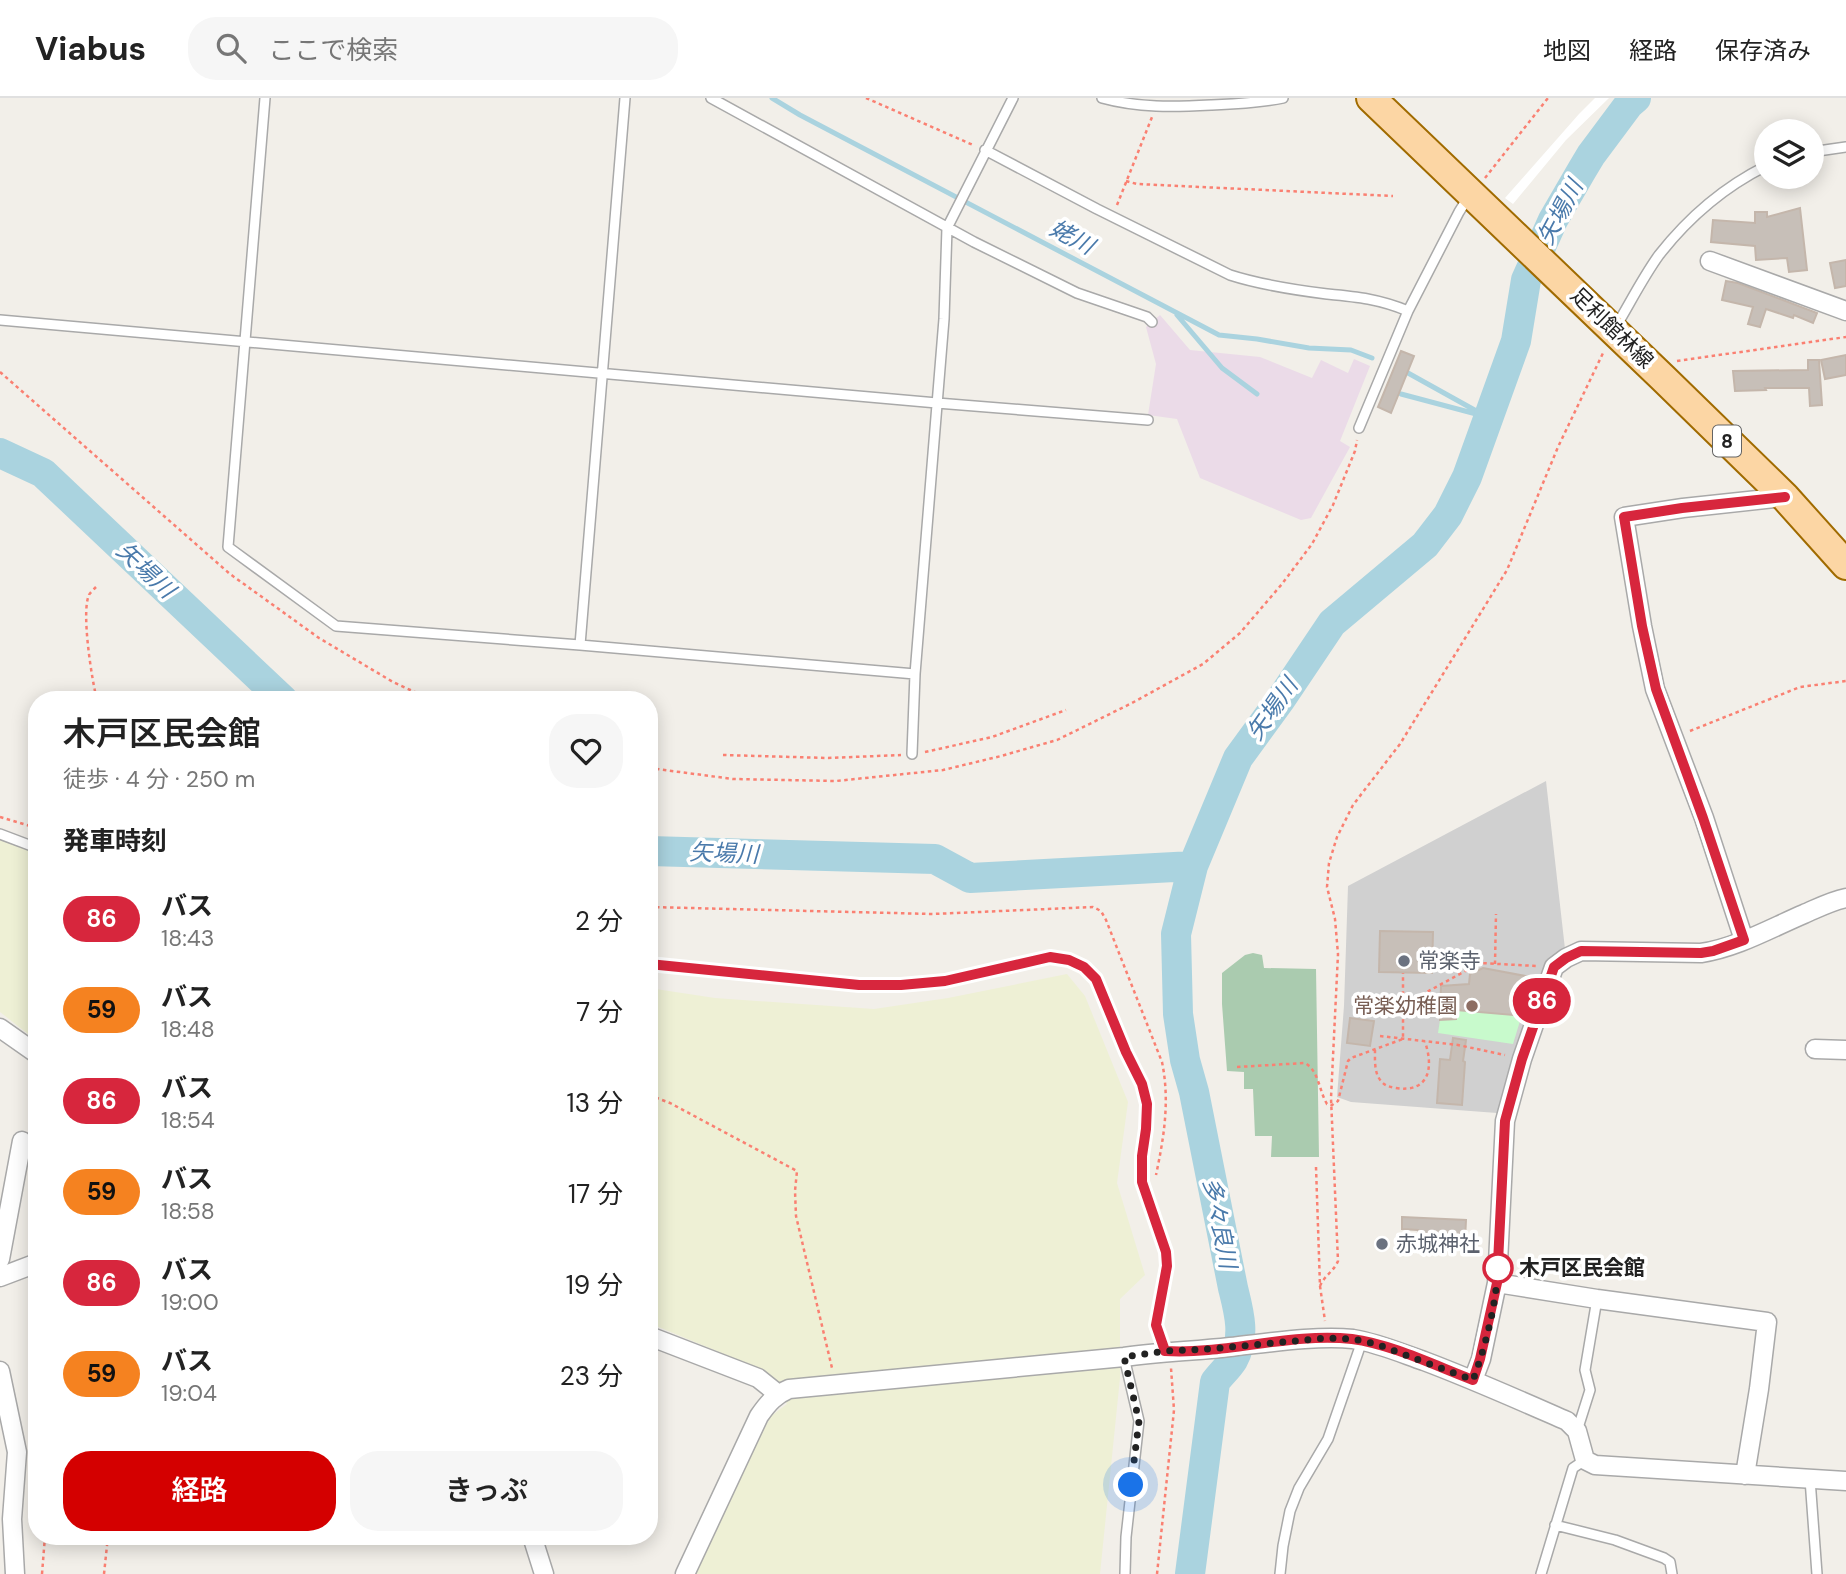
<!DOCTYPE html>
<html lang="ja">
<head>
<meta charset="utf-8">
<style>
	:root { --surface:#fff; --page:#f6f6f6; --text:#222; --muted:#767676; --line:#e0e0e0; --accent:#d40000 }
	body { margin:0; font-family:"DM Sans","Noto Sans JP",sans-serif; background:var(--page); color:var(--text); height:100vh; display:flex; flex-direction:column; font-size:26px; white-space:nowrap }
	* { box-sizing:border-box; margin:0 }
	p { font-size:23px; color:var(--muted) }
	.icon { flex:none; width:38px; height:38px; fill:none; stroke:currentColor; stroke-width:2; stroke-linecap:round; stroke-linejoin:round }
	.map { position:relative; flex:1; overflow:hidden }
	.details { position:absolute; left:28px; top:593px; width:630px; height:854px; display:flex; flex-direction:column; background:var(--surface); border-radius:28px; box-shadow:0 4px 18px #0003 }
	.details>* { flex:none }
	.badge { padding:0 14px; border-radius:23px; font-size:24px; line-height:46px }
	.buttons { position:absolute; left:1754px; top:21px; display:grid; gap:14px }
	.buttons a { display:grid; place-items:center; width:70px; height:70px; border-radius:50%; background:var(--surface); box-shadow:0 4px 18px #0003; font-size:35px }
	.you { position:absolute; width:35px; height:35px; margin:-18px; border:5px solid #fff; border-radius:50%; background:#1a73e8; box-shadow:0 0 0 10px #1a73e833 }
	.map>.badge { position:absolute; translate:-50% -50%; box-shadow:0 0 0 4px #fff }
	h2 { padding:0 35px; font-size:26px; line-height:63px }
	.round { display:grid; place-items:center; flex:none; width:74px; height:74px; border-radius:28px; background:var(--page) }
	.head { display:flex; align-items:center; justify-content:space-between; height:119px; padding:0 35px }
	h1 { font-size:33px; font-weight:600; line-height:52px }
	.action { display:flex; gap:14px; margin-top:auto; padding:14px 35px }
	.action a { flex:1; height:80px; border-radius:28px; background:var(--accent); color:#fff; font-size:28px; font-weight:600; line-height:80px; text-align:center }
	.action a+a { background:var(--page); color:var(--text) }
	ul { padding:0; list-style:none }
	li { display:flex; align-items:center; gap:21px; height:91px; padding:0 35px }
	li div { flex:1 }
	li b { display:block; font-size:26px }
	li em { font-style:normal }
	li .badge { min-width:77px; font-weight:700; text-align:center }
	header { display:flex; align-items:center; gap:42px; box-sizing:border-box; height:98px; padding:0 35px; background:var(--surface); border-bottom:2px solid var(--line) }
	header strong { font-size:33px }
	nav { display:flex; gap:38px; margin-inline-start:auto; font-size:24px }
	.search { width:490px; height:63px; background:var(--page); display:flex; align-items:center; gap:18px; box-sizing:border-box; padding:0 24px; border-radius:28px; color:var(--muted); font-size:26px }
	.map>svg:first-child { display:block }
	.industrial { fill:#ebdbe8 }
	.religious { fill:#d0d0d0 }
	.farmland { fill:#eef0d5 }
	.cemetery { fill:#aacbaf }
	.park { fill:#c8facc }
	.pier { fill:#fff }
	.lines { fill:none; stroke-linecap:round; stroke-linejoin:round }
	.stream { stroke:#aad3df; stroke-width:5 }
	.river { stroke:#aad3df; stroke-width:30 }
	.building { fill:#c7bfb8; stroke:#c4b6ab; stroke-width:2 }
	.lane-casing { stroke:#a9a9a9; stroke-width:12 }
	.street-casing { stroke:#a9a9a9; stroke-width:21 }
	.primary-casing { stroke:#a06b00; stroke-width:32 }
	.path { stroke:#fa8072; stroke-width:2.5; stroke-dasharray:3.5 3.5; stroke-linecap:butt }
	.lane { stroke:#fff; stroke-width:9 }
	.street { stroke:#fff; stroke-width:18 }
	.primary { stroke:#fcd6a4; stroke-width:28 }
	.line-casing { stroke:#fff; stroke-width:16 }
	.line { stroke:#d7263d; stroke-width:10 }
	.walk { stroke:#222; stroke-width:7; stroke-dasharray:0 12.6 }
	.worship-dot { fill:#6b7280; stroke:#fff; stroke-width:2.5 }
	.education-dot { fill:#8d6e63; stroke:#fff; stroke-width:2.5 }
	.stop-dot { fill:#fff; stroke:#d7263d; stroke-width:3.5 }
	.labels { text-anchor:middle; stroke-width:7; stroke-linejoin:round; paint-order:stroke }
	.shield { fill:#fff; stroke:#646464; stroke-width:2 }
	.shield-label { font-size:19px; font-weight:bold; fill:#222 }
	.street-label { font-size:21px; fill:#222; stroke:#fff }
	.worship-label { font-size:21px; fill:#5b616d; stroke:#fff; text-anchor:start }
	.education-label { font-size:21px; fill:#785e54; stroke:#fff; text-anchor:end }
	.stop-label { font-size:21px; font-weight:bold; fill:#222; stroke:#fff; text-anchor:start }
	.water-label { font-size:23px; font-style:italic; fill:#4a7aab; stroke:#fff }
</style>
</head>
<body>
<header>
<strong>Viabus</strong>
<div class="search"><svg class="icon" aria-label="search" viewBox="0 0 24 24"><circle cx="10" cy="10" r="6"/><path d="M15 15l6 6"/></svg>ここで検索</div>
<nav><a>地図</a><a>経路</a><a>保存済み</a></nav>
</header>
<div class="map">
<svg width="1846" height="1476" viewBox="0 0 1846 1476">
	<rect width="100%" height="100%" fill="#f2efe9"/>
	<path class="industrial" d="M1160 217 1190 252 1260 259 1312 280 1321 262 1348 275 1354 261 1370 268 1340 343 1350 349 1311 420 1301 422 1200 380 1177 321 1148 317 1156 266 1146 229Z"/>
	<path class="religious" d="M1546 683 1565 851 1551 861 1497 1015 1351 1004 1337 999 1344 908 1348 788Z"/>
	<path class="farmland" d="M0 741 37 755V943L0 914Z
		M1067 876 1085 898 1128 1004 1117 1085 1145 1177 1120 1201V1280L1100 1476H688L771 1318 787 1306 770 1278 743 1264 649 1225V890L715 900 874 911 948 900Z"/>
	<path class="cemetery" d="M1253 855 1262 857 1264 870 1316 871 1319 1059H1271L1272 1038H1255L1253 991H1244V974L1227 973 1222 906V875L1245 857Z"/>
	<path class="park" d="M1456 912 1520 918V923L1513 946 1438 935 1440 922 1456 921Z"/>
	<path class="pier" d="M1595 0H1609L1566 42 1513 106 1505 100 1579 16Z"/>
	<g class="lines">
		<path class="stream" d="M772 0 800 17 1219 237 1257 241 1309 250 1351 252 1372 260
			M1177 217 1222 270 1257 296
			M1408 275 1489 320
			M1401 296 1480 317"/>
		<path class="river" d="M0 355 43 375 283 602
			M649 753 935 761 970 780 1193 768
			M1190 1476 1215 1284C1220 1277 1228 1270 1233 1262 1246 1239 1239 1214 1233 1190L1194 994 1185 962 1178 916 1176 836 1193 768 1238 660 1281 601 1332 525 1425 447 1448 417 1467 379 1516 243 1526 182 1553 122 1582 72 1591 57 1629 6 1636 0"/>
	</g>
	<path class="building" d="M1800 110 1807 172 1789 174 1787 160 1756 162 1755 148 1711 144 1713 122 1755 125V114H1767V119Z
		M1846 162V188L1835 190 1830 165Z
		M1726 183 1738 185 1817 215 1813 225 1794 217 1793 220 1766 211 1760 229 1748 226 1753 209 1722 202Z
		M1401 253 1414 258 1391 315 1378 309Z
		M1846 257V277L1825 281 1821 262Z
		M1808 262H1819L1822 307 1810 308 1809 290H1765L1766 292 1735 293 1733 273 1808 272Z
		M1380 833 1433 834 1432 875 1379 874Z
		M1483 870 1536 880 1525 918 1456 912V921L1440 922 1441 888 1469 886 1470 876Z
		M1350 920 1374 923 1370 948 1347 945Z
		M1453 940 1466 942 1463 963 1465 964 1462 1007 1437 1005 1440 961 1450 962Z
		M1402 1119 1466 1122 1465 1142 1418 1140V1132L1402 1131Z"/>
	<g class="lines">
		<defs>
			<path id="lane" d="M265 0 228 449 336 528 580 547 915 576
				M711 0 974 144 1077 195 1147 219 1152 224
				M1102 0C1138 10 1174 9 1211 7 1235 6 1260 5 1283 0
				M985 52 1097 111 1230 177C1261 187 1295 192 1327 196 1358 199 1379 201 1408 213
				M1811 54 1846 49
				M0 222 937 305 1148 322
				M1615 230C1629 207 1643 179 1659 157 1688 120 1724 89 1766 68
				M1359 330 1408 213 1459 114 1469 98
				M580 547 625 0
				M912 656 915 576 944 221 947 130 1013 0
				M0 736 37 750
				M649 866 859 887H901L945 882 1050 859 1069 862 1084 869 1096 881 1126 954 1141 986 1147 1006 1146 1031 1142 1058V1084L1166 1154 1167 1168 1156 1227 1165 1253
				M1124 1259 1139 1323 1126 1439 1125 1476
				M1577 1333 1590 1292 1585 1272 1597 1201
				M1810 1381 1817 1476
				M1555 1427 1615 1442 1664 1460 1670 1464 1672 1476
				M1280 1476 1283 1448 1290 1413 1299 1390 1328 1341 1362 1243
				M1541 1476 1573 1370 1585 1362"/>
			<path id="street" d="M1710 163 1846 213
				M1744 842 1704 720 1655 591 1642 528 1624 419 1683 410 1785 399
				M0 930 37 956
				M1815 951 1846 952
				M0 1161 22 1043
				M0 1179 37 1165
				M1497 1185 1597 1201 1767 1224 1759 1291 1745 1377
				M649 1238 758 1280 778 1296
				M0 1273 17 1354 12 1421 15 1476
				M1473 1282 1481 1261 1497 1185 1505 1023 1522 961 1554 869 1566 860 1581 853 1701 855C1736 850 1771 830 1804 816 1818 810 1831 803 1846 800
				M532 1438 544 1476
				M685 1476 759 1318C768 1305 775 1297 789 1291L1124 1259C1160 1254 1195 1253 1230 1249 1267 1245 1317 1237 1353 1241 1378 1245 1401 1255 1424 1263 1472 1281 1519 1302 1567 1323L1577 1333 1585 1362 1595 1367 1846 1383"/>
			<path id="primary" d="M1371 0 1663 280 1785 399 1846 467"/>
		</defs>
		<use href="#lane" class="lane-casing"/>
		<use href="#street" class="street-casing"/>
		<use href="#primary" class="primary-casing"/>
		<path class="path" d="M866 0 973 47
			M1485 80 1548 0
			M1126 83 1137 86 1393 98
			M1117 107 1152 19
			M1677 263 1846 239
			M0 274 230 476 319 540 393 584 432 602
			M96 489C95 490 89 496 89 497 81 514 92 583 97 602
			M1690 633 1800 589 1846 583
			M925 654 992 639 1066 612
			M723 657 828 660 901 657
			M649 670 733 681 836 683 943 672 1001 658 1057 642 1132 605 1203 566 1240 535 1282 486 1312 446 1333 407 1355 353 1357 342
			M0 719 37 730
			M649 809 933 816 1093 809 1101 813 1106 822 1162 964C1170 1003 1164 1039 1156 1077
			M1495 866 1496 816
			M1403 907 1480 865 1536 868
			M1380 938 1458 947 1505 957
			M1375 952C1375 962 1374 975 1381 983 1385 988 1390 989 1396 990 1429 995 1434 970 1425 944
			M1237 969 1305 965C1319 973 1319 993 1327 1006L1332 1007 1338 1003 1348 963 1351 960 1403 941V875
			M649 997 670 1005 797 1073 795 1093 796 1118 832 1270
			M1316 1069 1320 1188 1325 1223
			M1398 1146 1481 1153
			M1320 1188C1324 1178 1334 1173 1338 1163L1331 1000 1338 856 1335 821 1327 789 1329 765 1337 739 1353 707 1400 646 1507 472 1558 349 1604 253
			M42 1476 45 1438
			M104 1476 108 1438
			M1157 1476 1174 1312 1171 1270"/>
		<use href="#lane" class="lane"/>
		<use href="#street" class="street"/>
		<use href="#primary" class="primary"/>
	</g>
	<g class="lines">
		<defs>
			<path id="line" d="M649 866 859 887H901L945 883 1050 859 1069 862 1084 869 1096 881 1126 954 1142 986 1147 1006 1146 1031 1142 1058V1084L1166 1154 1167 1168 1156 1227 1165 1253C1225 1257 1291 1234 1352 1241 1391 1246 1436 1268 1473 1282L1480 1261 1497 1185 1505 1023 1522 961 1554 869 1566 860 1581 853 1701 855 1713 853 1744 842 1703 720 1656 591 1642 528 1624 419 1682 410 1785 399"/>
		</defs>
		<use href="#line" class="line-casing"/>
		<use href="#line" class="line"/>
		<path class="walk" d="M1131 1387 1139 1323 1124 1259 1165 1253 1209 1251 1327 1240 1353 1241 1376 1246 1473 1282C1486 1247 1496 1207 1498 1170"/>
	</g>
	<g class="worship-dot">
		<circle cx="1404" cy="863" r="7"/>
		<circle cx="1382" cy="1146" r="7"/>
	</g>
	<circle class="education-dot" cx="1472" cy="908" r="7"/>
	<circle class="stop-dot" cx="1498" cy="1170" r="14"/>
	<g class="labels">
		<rect class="shield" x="1713" y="327.5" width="28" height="31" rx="5"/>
		<g class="shield-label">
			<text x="1727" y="350">8</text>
		</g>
		<g class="street-label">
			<text transform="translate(1612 230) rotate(44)" y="7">足利館林線</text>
		</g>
		<g class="worship-label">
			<text x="1418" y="870">常楽寺</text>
			<text x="1396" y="1153">赤城神社</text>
		</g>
		<g class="education-label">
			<text x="1458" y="915">常楽幼稚園</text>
		</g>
		<g class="stop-label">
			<text x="1519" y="1177">木戸区民会館</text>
		</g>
		<g class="water-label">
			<text transform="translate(1560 114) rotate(-62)" y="8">矢場川</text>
			<text transform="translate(1072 139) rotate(28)" y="8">姥川</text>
			<text transform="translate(146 472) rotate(43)" y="8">矢場川</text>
			<text transform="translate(1272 611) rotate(-55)" y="8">矢場川</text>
			<text transform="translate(724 755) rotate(2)" y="8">矢場川</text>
			<text transform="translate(1220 1125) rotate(79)" y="8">多々良川</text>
		</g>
	</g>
</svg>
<div class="buttons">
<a><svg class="icon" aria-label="layers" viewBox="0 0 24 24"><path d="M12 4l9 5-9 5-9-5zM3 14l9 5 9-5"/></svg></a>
</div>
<div class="you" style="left:1131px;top:1387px"></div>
<b class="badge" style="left:1542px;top:903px;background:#d7263d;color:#fff">86</b>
<section class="details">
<div class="head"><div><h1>木戸区民会館</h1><p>徒歩 · 4 分 · 250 m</p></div><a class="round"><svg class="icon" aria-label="heart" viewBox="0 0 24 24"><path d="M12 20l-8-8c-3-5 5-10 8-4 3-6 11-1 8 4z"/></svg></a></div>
<h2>発車時刻</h2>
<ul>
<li><span class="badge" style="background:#d7263d;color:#fff">86</span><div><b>バス</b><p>18:43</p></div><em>2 分</em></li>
<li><span class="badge" style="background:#f58220;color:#111">59</span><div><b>バス</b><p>18:48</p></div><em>7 分</em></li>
<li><span class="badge" style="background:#d7263d;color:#fff">86</span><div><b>バス</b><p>18:54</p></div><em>13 分</em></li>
<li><span class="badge" style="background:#f58220;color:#111">59</span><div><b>バス</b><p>18:58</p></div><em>17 分</em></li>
<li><span class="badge" style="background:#d7263d;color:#fff">86</span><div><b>バス</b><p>19:00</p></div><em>19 分</em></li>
<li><span class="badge" style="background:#f58220;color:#111">59</span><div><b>バス</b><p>19:04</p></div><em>23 分</em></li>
</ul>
<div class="action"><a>経路</a><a>きっぷ</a></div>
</section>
</div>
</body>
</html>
